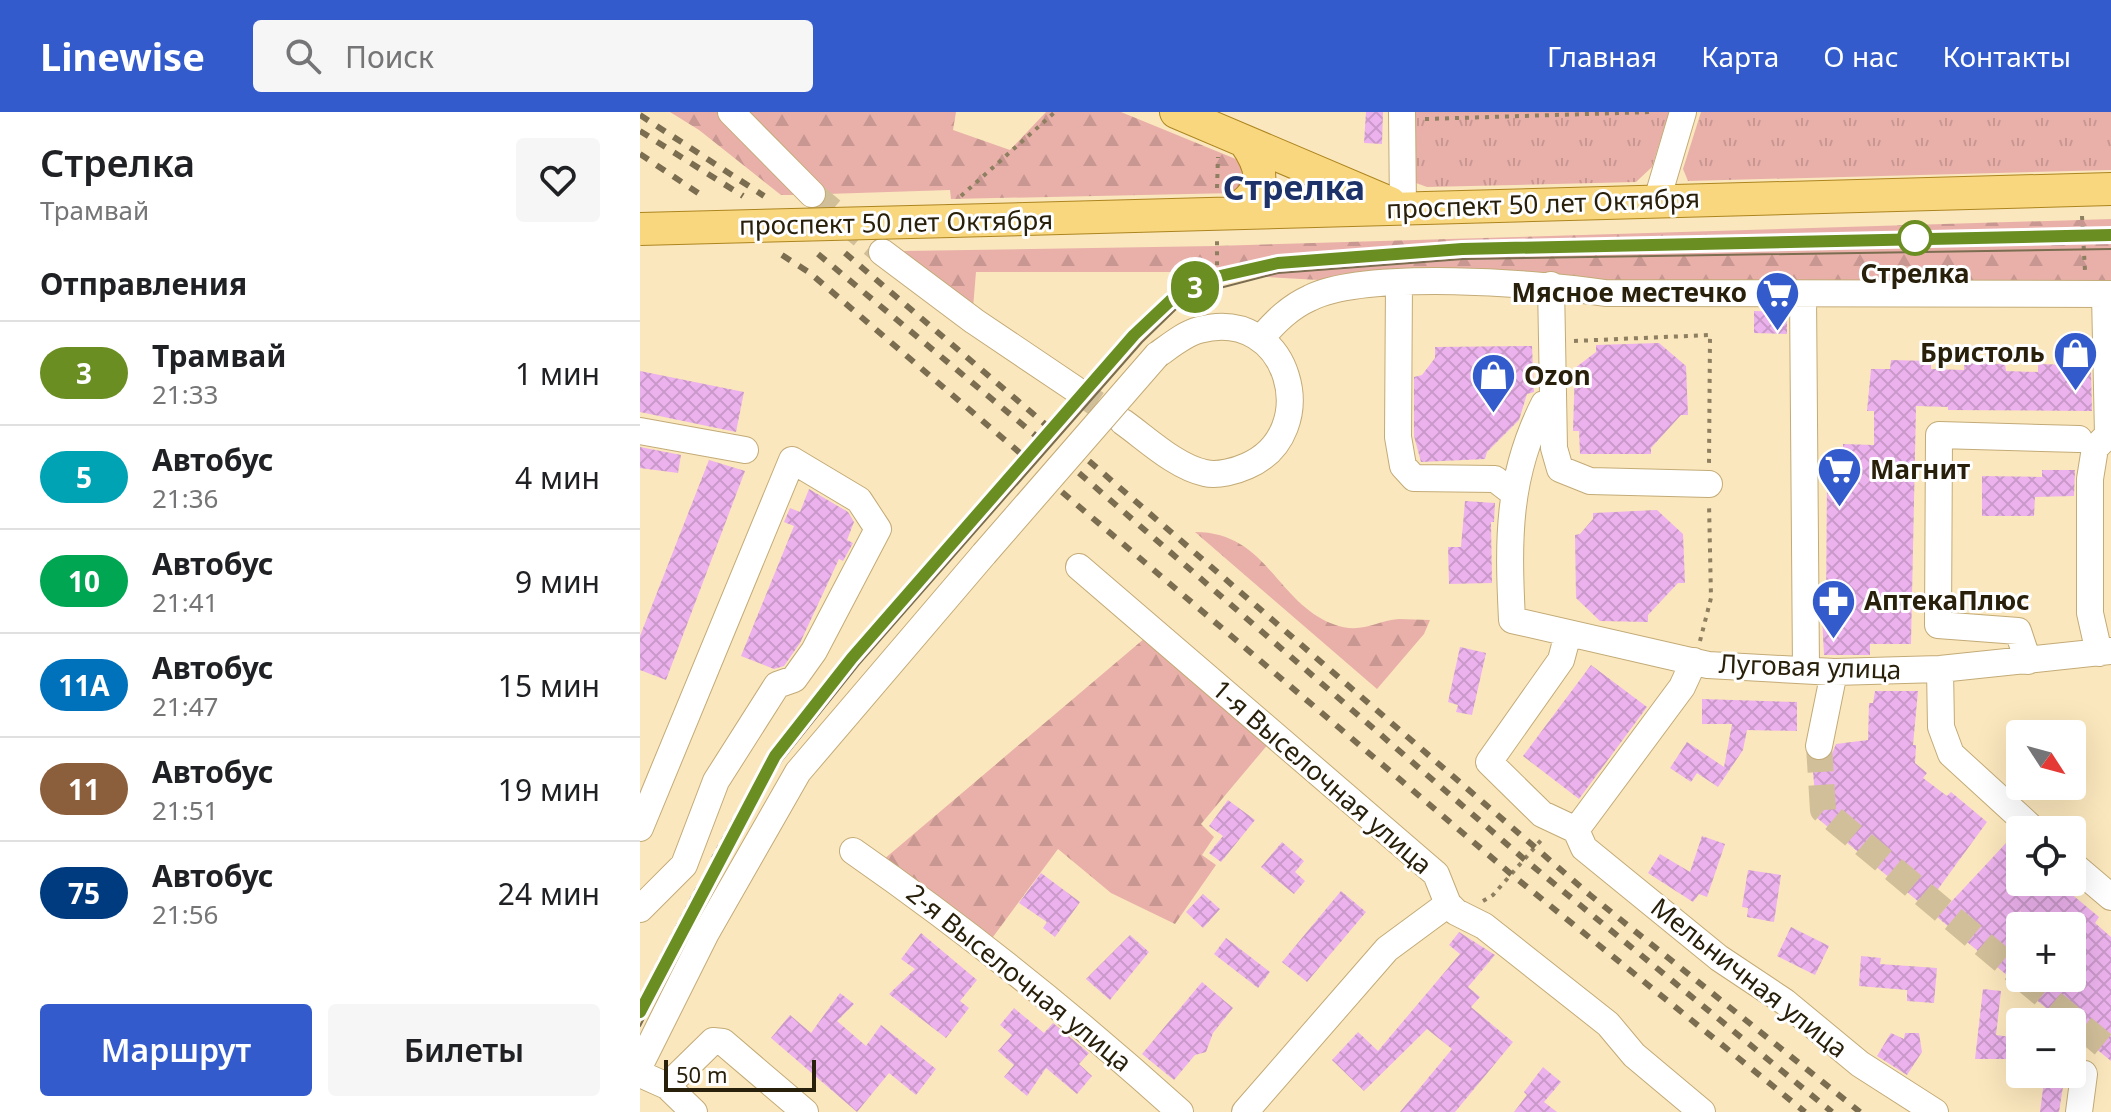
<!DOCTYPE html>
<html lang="ru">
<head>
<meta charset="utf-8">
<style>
	:root { --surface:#fff; --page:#f6f6f6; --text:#202124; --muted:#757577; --line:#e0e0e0; --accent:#335bcb }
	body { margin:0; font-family:"Noto Sans",sans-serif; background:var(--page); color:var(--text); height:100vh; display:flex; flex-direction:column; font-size:30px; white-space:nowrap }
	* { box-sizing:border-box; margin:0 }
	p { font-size:26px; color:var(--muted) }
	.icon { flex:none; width:44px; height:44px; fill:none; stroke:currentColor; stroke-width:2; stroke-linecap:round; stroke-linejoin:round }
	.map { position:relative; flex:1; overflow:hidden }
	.sheet { display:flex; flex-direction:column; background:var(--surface); width:640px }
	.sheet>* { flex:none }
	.badge { padding:0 16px; border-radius:26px; font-size:28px; line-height:52px }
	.needle { width:52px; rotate:126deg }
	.controls { position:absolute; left:1366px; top:608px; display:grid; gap:16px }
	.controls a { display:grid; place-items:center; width:80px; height:80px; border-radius:8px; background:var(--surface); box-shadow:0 8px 32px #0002; font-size:40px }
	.scale { position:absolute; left:24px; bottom:20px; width:152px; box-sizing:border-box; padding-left:8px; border:4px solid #29200b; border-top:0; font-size:22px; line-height:28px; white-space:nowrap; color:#29200b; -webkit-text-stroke:6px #fff; paint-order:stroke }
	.map>.badge { position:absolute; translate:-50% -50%; box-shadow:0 0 0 4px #fff }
	h2 { padding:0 40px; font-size:30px; line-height:72px }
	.round { display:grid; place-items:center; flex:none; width:84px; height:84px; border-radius:8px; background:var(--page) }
	.headline { display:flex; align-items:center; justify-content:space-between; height:136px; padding:0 40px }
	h1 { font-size:38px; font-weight:600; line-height:60px }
	.cta { display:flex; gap:16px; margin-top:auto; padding:16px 40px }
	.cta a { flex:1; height:92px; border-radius:8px; background:var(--accent); color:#fff; font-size:32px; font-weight:600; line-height:92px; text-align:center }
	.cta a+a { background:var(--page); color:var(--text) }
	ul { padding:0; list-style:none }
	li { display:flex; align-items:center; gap:24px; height:104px; padding:0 40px; border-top:2px solid var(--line) }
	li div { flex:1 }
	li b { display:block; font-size:30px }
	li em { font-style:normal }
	li .badge { min-width:88px; font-weight:700; text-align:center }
	header { display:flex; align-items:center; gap:48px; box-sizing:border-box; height:112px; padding:0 40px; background:var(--accent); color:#fff }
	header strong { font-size:38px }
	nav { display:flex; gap:44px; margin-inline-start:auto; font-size:28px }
	.search { width:560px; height:72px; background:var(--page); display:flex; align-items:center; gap:20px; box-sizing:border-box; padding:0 28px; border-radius:8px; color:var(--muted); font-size:30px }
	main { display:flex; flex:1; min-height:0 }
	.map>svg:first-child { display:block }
	.forest { fill:url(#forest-firs) }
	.park { fill:url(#park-tufts) }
	.building { fill:url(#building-cross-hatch); fill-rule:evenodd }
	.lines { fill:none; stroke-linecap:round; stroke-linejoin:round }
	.minor-tunnel { stroke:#d1bf99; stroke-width:26; stroke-dasharray:26 13; stroke-linecap:butt }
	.minor-casing { stroke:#c3ab77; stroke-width:28 }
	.major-casing { stroke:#ad851f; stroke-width:34 }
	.path { stroke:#8d7f60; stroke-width:4; stroke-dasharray:4 6; stroke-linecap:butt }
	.minor { stroke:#fff; stroke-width:26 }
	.major { stroke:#f8d77f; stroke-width:32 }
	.tram { stroke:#7a6d50; stroke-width:2 }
	.rail { stroke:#7a6d50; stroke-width:6; stroke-dasharray:10 10; stroke-linecap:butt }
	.minor-bridge-casing { stroke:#c3ab77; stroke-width:28; stroke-linecap:butt }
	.major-bridge-casing { stroke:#ad851f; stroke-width:34; stroke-linecap:butt }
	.path-bridge { stroke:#8d7f60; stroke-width:4; stroke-dasharray:4 6; stroke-linecap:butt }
	.minor-bridge { stroke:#fff; stroke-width:26 }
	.major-bridge { stroke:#f8d77f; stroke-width:32 }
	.line-casing { stroke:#fff; stroke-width:18 }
	.line { stroke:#6b8e23; stroke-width:12 }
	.stop-dot { fill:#fff; stroke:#6b8e23; stroke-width:4 }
	.labels { text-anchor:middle; stroke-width:6; stroke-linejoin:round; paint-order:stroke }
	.street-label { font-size:26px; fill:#29200b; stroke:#fff }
	.stop-label { font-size:26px; font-weight:bold; fill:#29200b; stroke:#fff }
	.poi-label { font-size:26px; font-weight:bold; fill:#29200b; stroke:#fff; text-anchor:start }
	.district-label { font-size:34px; font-weight:bold; fill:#1d3269; stroke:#fff }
</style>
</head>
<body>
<header>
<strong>Linewise</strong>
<div class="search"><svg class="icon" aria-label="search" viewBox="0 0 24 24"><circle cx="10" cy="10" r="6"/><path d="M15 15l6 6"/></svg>Поиск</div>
<nav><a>Главная</a><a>Карта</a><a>О нас</a><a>Контакты</a></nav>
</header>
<main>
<section class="sheet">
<div class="headline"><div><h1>Стрелка</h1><p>Трамвай</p></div><a class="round"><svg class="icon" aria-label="heart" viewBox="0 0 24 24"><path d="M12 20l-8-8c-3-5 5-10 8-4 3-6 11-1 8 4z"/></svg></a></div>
<h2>Отправления</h2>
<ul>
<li><span class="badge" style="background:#6b8e23;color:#fff">3</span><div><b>Трамвай</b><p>21:33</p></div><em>1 мин</em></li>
<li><span class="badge" style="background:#00a3b4;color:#fff">5</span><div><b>Автобус</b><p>21:36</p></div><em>4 мин</em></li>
<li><span class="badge" style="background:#00a651;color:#fff">10</span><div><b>Автобус</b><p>21:41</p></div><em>9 мин</em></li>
<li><span class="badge" style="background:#0072bc;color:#fff">11А</span><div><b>Автобус</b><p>21:47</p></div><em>15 мин</em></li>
<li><span class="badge" style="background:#8b5e3c;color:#fff">11</span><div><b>Автобус</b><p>21:51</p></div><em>19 мин</em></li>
<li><span class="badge" style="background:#003b80;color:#fff">75</span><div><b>Автобус</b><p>21:56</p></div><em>24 мин</em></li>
</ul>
<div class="cta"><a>Маршрут</a><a>Билеты</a></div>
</section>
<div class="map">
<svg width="1471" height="1000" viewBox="0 0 1471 1000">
	<defs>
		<pattern id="forest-firs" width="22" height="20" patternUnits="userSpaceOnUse" patternTransform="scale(2)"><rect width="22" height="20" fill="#e9b0aa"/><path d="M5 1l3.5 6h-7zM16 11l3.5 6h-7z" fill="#c89791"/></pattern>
		<pattern id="park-tufts" width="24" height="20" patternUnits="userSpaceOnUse" patternTransform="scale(2)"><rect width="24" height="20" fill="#e9b0aa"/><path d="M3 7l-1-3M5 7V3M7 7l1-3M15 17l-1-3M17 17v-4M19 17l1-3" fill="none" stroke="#c89791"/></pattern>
		<pattern id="building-cross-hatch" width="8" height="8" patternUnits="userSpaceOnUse" patternTransform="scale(2)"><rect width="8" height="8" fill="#ecb2ed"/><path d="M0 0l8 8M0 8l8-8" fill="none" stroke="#ca99ca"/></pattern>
	</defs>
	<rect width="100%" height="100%" fill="#fbe7bd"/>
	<path class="forest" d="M30 0H77L159 83H141L59 18Z
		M105 0H316L313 18 370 38 406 0H481L603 50 610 63 595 81 311 87 310 78 187 82Z
		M1471 107V173L696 169 541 160H336L333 196 262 139 575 134Z
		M555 420C627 420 636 490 693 512 721 523 734 509 759 507 769 507 779 508 790 508L784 522 737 577Z
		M518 515 640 618 561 712 574 725 562 743 576 753 535 812 471 781 418 737 350 829 243 748Z"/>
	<path class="park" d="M772 0H1029L1012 55 996 70 787 75 776 71 771 62Z
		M1061 0H1471V58L1048 69 1043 57Z"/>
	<path class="building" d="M726 0H743L742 32 724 31Z
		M1114 199 1147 200V222L1114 221Z
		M1019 231 1046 254 1048 303H1041L1011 336V342H940L939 319H933L935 256 956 240V233Z
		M892 234 894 280 887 282 879 308 847 340 845 347 781 350 774 324V265L782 263 795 246V235Z
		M1251 248 1291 249V257L1324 258V251L1365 252 1366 259 1398 260V252L1438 253V259L1451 260 1452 299 1308 298V295L1276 294 1271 532H1230V543H1184L1182 505H1186L1187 363H1203V332L1234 333V299H1227L1231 257H1250Z
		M0 259 104 280 96 320 0 300Z
		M0 335 41 343 38 361 0 356Z
		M69 348 105 359 26 568 0 558V524Z
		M1402 358H1435L1434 384 1395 385 1394 404H1342V364L1402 365Z
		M169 377 208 400 214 410 207 428 213 431 203 449 199 447 160 531 144 554 134 557 101 544 154 414 144 410 150 396 160 400Z
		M825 389 855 391 854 410H851L852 471 809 472 808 435H821Z
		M1017 398 1043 422 1045 471H1038L1008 503V510L960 509 936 486 935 423 940 422 953 407V401Z
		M820 535 846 541 832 603 816 600 818 593 808 590Z
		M951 553 1007 595 939 687 883 644Z
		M1235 579H1278L1273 633H1276L1275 651 1287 661 1283 666 1307 684 1311 680 1347 710 1285 795 1177 706 1172 648 1185 649 1191 644 1196 632 1228 628 1229 591H1233Z
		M1062 587 1157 590V619L1107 618 1103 638 1078 675 1057 661 1051 670 1030 656 1047 630 1084 655 1092 612H1062Z
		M588 688 615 708 581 750 569 741 583 724 569 714Z
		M1062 724 1085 732 1067 785 1059 782 1053 790 1008 761 1020 742 1050 760Z
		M1368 729 1380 738V770H1410L1420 779 1423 775 1459 805 1455 811 1471 825V949L1432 917V910H1423L1297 805ZM1380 799 1398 814H1432V866H1380Z
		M642 730 664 749 655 760 665 769 654 782 621 755Z
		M1108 758 1141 763 1134 810 1107 805 1108 796 1102 795Z
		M401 761 440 790 415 825 403 816 407 810 379 791Z
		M701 779 726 800 667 870 642 850Z
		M563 782 580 797 563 816 546 800Z
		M1151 815 1189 834 1175 863 1137 844Z
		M819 820 855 843 828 875 840 885 831 895 873 930 815 1000H760L812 937 787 917 724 979 692 948 718 920 738 939 820 842 809 833Z
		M281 821 337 868 320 889 329 896 306 926 249 882 275 857 261 847Z
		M490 823 509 840 470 888 446 867Z
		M586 826 630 860 618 876 574 842Z
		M1221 844 1241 846 1240 852 1297 856 1294 891 1267 889V878L1219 874Z
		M562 870 593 896 573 921 566 940 555 943 534 968 502 942Z
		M1343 877 1361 879 1356 923 1379 926 1376 947H1335Z
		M200 881 214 892 197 909 226 934 241 913 296 957 276 983 249 961 217 1000 131 926 150 903 171 921Z
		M374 896 404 921 413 911 449 941 439 952 452 964 437 982 406 956 387 984 364 965 374 953 358 939 372 923 360 913Z
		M1251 921 1264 927 1265 921H1279L1282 940 1267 963 1237 944Z
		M903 955 921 970 904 990 917 1000H874L887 983 884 980Z
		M1405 962H1425L1419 1000H1400Z"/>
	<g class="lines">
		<path class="minor-tunnel" d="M172 82 242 140
			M435 277 483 310
			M1179 634 1183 698 1380 863
			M1383 866 1471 939"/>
		<defs>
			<path id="minor" d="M91 0 172 82
				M762 0 763 97
				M1017 88 1043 0
				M242 140 334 209 435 277
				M759 170 758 325 763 354 774 366 855 367 872 380
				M911 173 914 336 920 357 950 369 1069 372
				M1163 182 1166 557
				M622 225C636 209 650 195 670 186 727 158 899 171 965 181L1471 182
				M913 290 904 292C867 365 868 428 872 508L1068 553 1194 560 1300 557 1471 539
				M483 310C507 327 536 355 565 361 578 364 596 359 607 354 684 321 650 193 559 218 544 222 530 234 517 243
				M0 319 105 338
				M439 455 796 762 808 792 816 800 844 814 968 912 994 943 1062 1000
				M928 522 921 548 849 650 902 702 936 718
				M1459 541 1450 501V367L1455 336 1468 323 1465 182
				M1388 549 1378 519 1298 513 1299 323 1439 327
				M1300 557 1301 615 1311 642 1394 718
				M1179 634 1194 560
				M0 716 152 348 219 388 238 417 174 539 154 567 137 573 76 669 44 753 0 797
				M936 718 944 736 1079 846 1145 890 1220 952 1295 1000
				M936 718 1042 575 1054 549
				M213 739C328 819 436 906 540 1000
				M1432 752 1471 785
				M0 953 66 821 158 660 344 442
				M0 962 27 974 73 929 83 930 165 1000
				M27 974 54 1000
				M605 1000 747 837 808 792
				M1439 1000 1444 962"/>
			<path id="major" d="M536 0 750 91
				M591 101C625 80 627 62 605 30
				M311 109 1471 77"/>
		</defs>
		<use href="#minor" class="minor-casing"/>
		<use href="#major" class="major-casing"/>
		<path class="path" d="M785 7 1012 0
			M577 76 578 45
			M321 84 415 0
			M1442 104 1445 159
			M491 220 524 186 577 154V125
			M934 229 1070 223 1069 351
			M1060 529 1071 486 1069 391
			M73 746 132 637 317 419
			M843 789 853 783 903 726
			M0 886 60 771"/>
		<use href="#minor" class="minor"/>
		<use href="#major" class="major"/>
		<path class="tram" d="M1161 129 1471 123
			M0 914 95 729 142 648 219 552 502 230 536 197 572 178 638 161 823 147 1471 137"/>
		<path class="rail" d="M0 3 124 84
			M0 19 103 84
			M0 42 64 85
			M205 141 405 312
			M178 142 395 323
			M142 143 170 161 380 341
			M449 349 950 783 1220 1000
			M439 361 884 747 1192 1000
			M422 380 871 762 1165 1000"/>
		<defs>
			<path id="minor-bridge" d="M344 442 517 243"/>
			<path id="major-bridge" d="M0 117 311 109"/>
		</defs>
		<use href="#minor-bridge" class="minor-bridge-casing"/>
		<use href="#major-bridge" class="major-bridge-casing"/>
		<path class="path-bridge" d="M317 419 491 220"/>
		<use href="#minor-bridge" class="minor-bridge"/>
		<use href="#major-bridge" class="major-bridge"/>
	</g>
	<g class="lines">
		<defs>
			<path id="line" d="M0 900 135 644 212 546 494 223 530 189 567 167 638 151 822 137 1471 123"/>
		</defs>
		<use href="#line" class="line-casing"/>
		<use href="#line" class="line"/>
	</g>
	<defs>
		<symbol id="supermarket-pin" viewBox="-11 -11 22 30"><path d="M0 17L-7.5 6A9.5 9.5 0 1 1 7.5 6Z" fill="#335bcb" stroke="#fff"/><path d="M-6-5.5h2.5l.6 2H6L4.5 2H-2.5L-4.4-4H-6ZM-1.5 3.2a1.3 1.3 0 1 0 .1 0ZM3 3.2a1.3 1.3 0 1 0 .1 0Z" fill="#fff"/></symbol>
		<symbol id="shop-pin" viewBox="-11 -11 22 30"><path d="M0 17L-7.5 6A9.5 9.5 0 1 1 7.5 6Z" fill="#335bcb" stroke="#fff"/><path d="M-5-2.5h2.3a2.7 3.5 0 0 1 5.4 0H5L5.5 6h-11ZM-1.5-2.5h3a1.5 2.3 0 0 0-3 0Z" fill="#fff"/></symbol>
		<symbol id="pharmacy-pin" viewBox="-11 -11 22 30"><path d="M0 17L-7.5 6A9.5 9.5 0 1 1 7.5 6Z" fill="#335bcb" stroke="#fff"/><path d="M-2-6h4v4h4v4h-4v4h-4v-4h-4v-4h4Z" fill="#fff"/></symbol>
	</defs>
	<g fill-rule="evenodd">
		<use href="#supermarket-pin" x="1112" y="156" width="51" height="69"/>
		<use href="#shop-pin" x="1410" y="216" width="51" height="69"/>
		<use href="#shop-pin" x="828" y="238" width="51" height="69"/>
		<use href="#supermarket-pin" x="1174" y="332" width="51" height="69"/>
		<use href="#pharmacy-pin" x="1168" y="464" width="51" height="69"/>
	</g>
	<circle class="stop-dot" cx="1275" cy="126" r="16"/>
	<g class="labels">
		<g class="street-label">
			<text transform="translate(903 92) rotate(-2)" y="9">проспект 50 лет Октября</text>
			<text transform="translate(256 111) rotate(-1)" y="9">проспект 50 лет Октября</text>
			<text transform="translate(1170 555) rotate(2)" y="9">Луговая улица</text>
			<text transform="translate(682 665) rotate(41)" y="9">1-я Выселочная улица</text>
			<text transform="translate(379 866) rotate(39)" y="9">2-я Выселочная улица</text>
			<text transform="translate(1109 866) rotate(38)" y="9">Мельничная улица</text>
		</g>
		<g class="stop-label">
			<text x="1275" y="171">Стрелка</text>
		</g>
		<g class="poi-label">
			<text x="1107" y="190" text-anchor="end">Мясное местечко</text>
			<text x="1405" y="250" text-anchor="end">Бристоль</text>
			<text x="884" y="273">Ozon</text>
			<text x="1230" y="367">Магнит</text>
			<text x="1224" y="498">АптекаПлюс</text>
		</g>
		<g class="district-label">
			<text x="654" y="88">Стрелка</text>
		</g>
	</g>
</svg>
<div class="controls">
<a><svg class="needle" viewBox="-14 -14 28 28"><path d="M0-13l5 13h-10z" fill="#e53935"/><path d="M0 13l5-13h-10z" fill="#757577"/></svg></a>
<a><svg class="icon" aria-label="locate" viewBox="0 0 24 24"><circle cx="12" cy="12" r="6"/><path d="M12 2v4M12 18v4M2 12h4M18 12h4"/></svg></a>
<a>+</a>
<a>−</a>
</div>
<div class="scale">50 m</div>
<b class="badge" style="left:555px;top:175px;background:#6b8e23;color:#fff">3</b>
</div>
</main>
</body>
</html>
